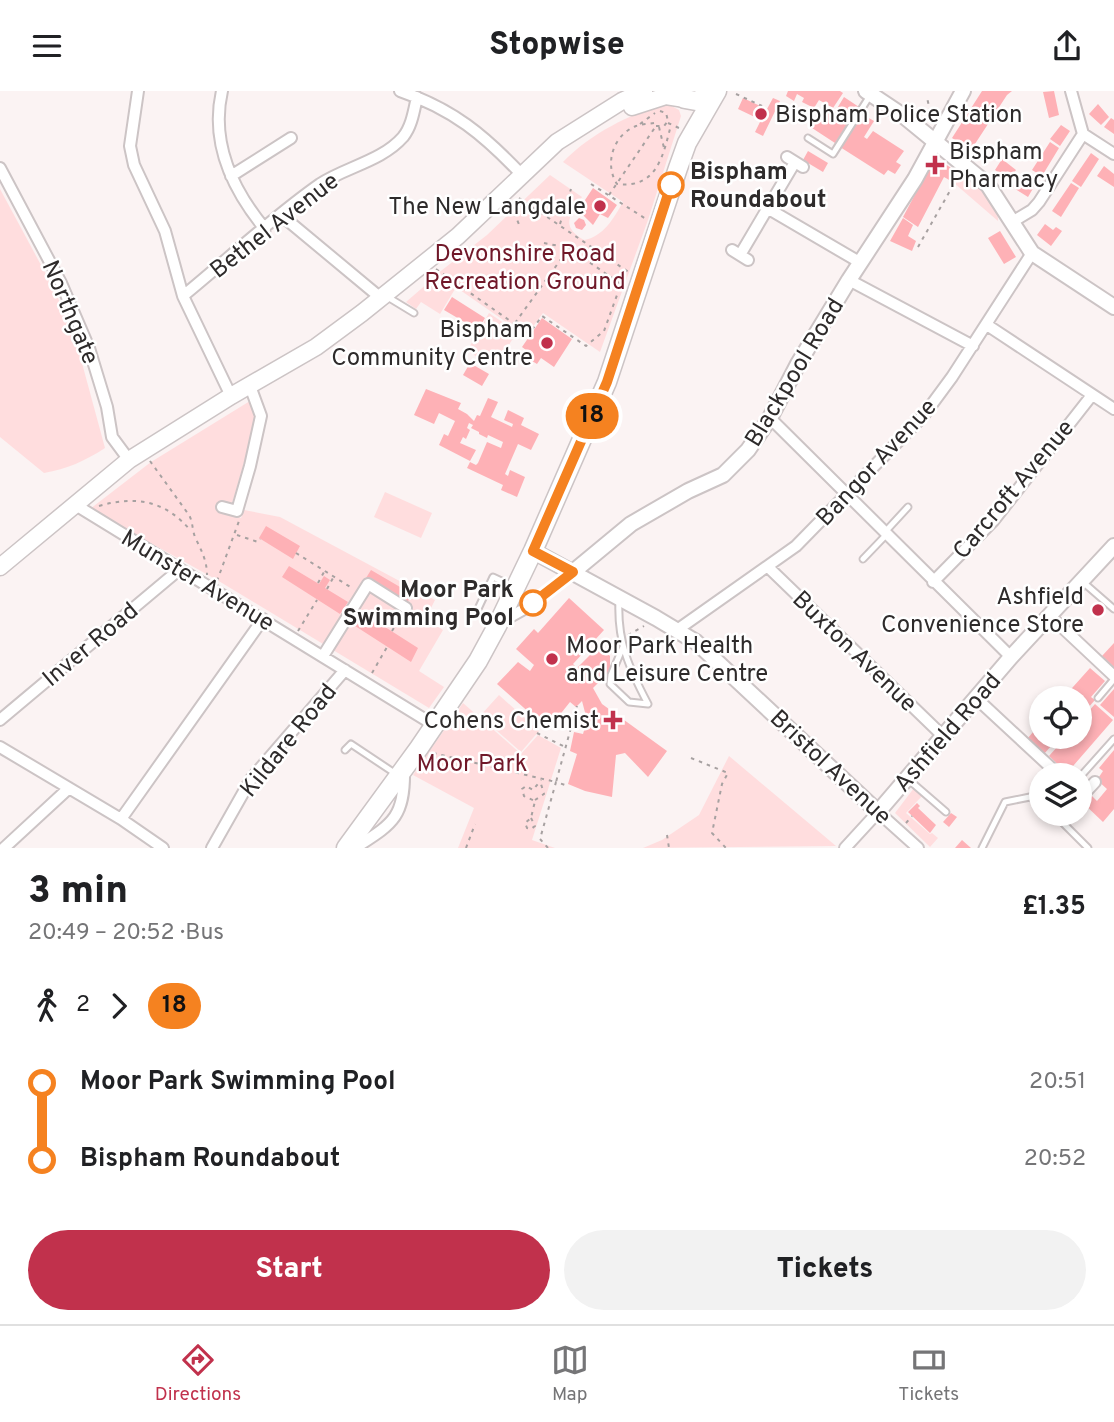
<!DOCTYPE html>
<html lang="en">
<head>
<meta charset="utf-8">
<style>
	:root { --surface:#fff; --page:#f2f2f2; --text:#202124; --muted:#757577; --line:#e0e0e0; --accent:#c1314c }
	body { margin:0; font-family:Overpass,sans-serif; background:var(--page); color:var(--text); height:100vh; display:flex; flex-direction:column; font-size:26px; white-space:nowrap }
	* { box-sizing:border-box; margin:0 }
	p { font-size:23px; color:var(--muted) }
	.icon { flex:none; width:38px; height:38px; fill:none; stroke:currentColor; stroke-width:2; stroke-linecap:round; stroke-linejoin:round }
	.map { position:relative; height:757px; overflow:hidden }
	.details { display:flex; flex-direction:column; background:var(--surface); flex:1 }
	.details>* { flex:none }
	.badge { padding:0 14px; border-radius:23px; font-size:24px; line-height:46px }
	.buttons { position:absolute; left:1029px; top:595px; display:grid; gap:14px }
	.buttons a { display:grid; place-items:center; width:63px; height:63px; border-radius:50%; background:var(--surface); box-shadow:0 4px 10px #0003; font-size:35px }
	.map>.badge { position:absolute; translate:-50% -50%; box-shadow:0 0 0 4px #fff }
	.legs { display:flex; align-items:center; gap:10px; height:77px; padding:0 28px; font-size:23px }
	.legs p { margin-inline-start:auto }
	.overview { display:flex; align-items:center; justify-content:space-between; height:119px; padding:0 28px }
	h1 { font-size:38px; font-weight:800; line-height:52px }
	.button { display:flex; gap:14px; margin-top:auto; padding:14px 28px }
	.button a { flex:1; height:80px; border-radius:42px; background:var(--accent); color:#fff; font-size:28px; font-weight:800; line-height:80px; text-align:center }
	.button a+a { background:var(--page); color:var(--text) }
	ul { padding:0 28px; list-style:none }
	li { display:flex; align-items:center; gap:24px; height:77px; font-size:26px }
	li i { display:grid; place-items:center; width:10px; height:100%; margin:0 9px; background:currentColor }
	li i::after { content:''; width:18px; height:18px; margin:-9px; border:5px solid; border-radius:50%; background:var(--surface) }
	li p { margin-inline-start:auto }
	li:first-child i { background:linear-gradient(#0000 50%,currentColor 0) }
	li:last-child i { background:linear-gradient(currentColor 50%,#0000 0) }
	header { display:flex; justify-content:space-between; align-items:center; height:91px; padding:0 28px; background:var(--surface); font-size:32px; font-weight:800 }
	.tabs { display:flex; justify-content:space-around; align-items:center; height:98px; border-top:2px solid var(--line); background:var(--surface); font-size:19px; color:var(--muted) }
	.tabs a { display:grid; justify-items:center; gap:4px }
	.tabs .active { color:var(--accent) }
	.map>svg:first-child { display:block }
	.green { fill:#ffddde }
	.building { fill:#feb1b6 }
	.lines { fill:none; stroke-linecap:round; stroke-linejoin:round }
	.service-casing { stroke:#ccc4c5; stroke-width:9 }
	.minor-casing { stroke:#ccc4c5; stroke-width:14 }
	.tertiary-casing { stroke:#ccc4c5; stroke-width:18 }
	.secondary-casing { stroke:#ccc4c5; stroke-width:19 }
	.primary-casing { stroke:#ccc4c5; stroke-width:21 }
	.path { stroke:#a7a1a1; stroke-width:2; stroke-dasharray:3.5 5; stroke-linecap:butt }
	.service { stroke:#fff; stroke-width:5 }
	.minor { stroke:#fff; stroke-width:10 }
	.tertiary { stroke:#fff; stroke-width:14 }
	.secondary { stroke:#fff; stroke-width:16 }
	.primary { stroke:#fff; stroke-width:18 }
	.line-1-casing { stroke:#fff; stroke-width:16 }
	.line-1 { stroke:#f58220; stroke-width:10 }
	.poi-dot { fill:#c1314c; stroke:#fff; stroke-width:2.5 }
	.stop-1-dot { fill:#fff; stroke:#f58220; stroke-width:3.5 }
	.labels { text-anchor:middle; stroke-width:5; stroke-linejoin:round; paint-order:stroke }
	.poi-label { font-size:24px; fill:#2e2b2b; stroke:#fff; text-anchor:end }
	.stop-label { font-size:24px; font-weight:bold; fill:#2e2b2b; stroke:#fff; text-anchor:start }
	.street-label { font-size:24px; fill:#2e2b2b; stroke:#fff }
	.park-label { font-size:24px; fill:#701829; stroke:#fff }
</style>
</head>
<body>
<header><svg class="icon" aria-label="menu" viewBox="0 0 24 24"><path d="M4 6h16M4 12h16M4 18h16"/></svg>Stopwise<svg class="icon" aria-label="share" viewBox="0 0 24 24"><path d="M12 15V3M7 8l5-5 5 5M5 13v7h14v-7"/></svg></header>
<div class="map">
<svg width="1114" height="757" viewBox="0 0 1114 757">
	<rect width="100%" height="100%" fill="#fbf3f3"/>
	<path class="green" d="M666 12 679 19 681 25 648 129 600 261 543 222 526 245 437 183 487 144 550 84 582 106C571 123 559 135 584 149 603 146 614 127 623 111L563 71C591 42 629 24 666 12Z
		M961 82C976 94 999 108 998 130L954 92Z
		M0 98 55 200 76 250 105 357C85 370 67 378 44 382L0 346Z
		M436 185 455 198 440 223 421 211 416 218 406 211Z
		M489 222 517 241 495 276 467 260Z
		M250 310 256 330 234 406 232 412 223 410 218 419 241 427 244 419 280 426 435 509 426 527 443 539 419 580 444 596 429 617 217 489 90 418 151 371Z
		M385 401 432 422 421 447 374 426Z
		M499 604 539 640 521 661 480 625Z
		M463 612 521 663 538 644 561 657 532 749 555 757H458L474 717 413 684Z
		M729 665 836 755 643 757 662 749 699 724Z
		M914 697 923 704 906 722 930 743 932 742 938 747 930 756 895 722Z"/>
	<path class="building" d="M788 0H840L843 2 833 17 819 9 814 17 802 11 804 7 797 3 794 10 786 5Z
		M982 0H1012L1007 4 971 59 952 47Z
		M1054 0 1059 24 1049 27 1043 1Z
		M844 6 859 16 835 52 812 37 823 19 833 24Z
		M743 7 767 18 773 7 780 10 763 45 755 41 761 29 738 18Z
		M1098 13 1109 26 1101 34 1089 23Z
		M862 23 874 30 864 46 867 48 873 40 904 60 896 71 901 74 895 83 888 79 884 84 840 56Z
		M1111 27 1114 29V43L1104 36Z
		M1061 34 1070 40 1060 55 1050 48Z
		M1050 51 1059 57 1042 85 1032 79Z
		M808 60 828 72 823 81 803 69Z
		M1091 62 1099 68 1081 96 1072 90Z
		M935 66 957 81 951 90 944 86 918 136 903 126Z
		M1002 68 1016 79 1009 89 995 79Z
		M1104 75 1114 83V96L1097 85Z
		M1020 84 1035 94 1028 106 1012 96Z
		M1071 92 1079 97 1061 126 1052 120Z
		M593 97 617 114 608 127 600 123 593 134 583 124 576 121 580 116 583 118 586 114 583 112Z
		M579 127 584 129 586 134 582 139 576 137 574 132Z
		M903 127 913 134 908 145 916 150 912 160 890 150Z
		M1045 133 1053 139 1056 136 1062 140 1051 155 1037 144Z
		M1000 140 1016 166 1004 173 988 147Z
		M452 206 485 227 478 239 444 219Z
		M542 227 572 248 554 276 541 267 537 273 527 267 530 262 522 256Z
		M470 272 489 283 482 295 463 284Z
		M426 298 461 312 458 318 467 323 474 330 477 324 480 325 488 307 498 311 491 326 512 336 513 333 504 329 508 319 524 327 521 334 539 343 531 359 518 353 505 383 508 385 510 379 525 386 517 406 501 399 503 394 467 377 470 371 476 374 478 372 487 351 501 357 503 351 488 344 487 347 479 343V341L471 337 473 334 469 332 467 337 470 339 466 348 463 346 460 352 476 359 470 370 439 354 444 343 448 345 455 330 439 322 434 333 414 324Z
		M266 435 300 455 293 468 259 447Z
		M289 475 319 493 324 485 330 489 325 497 348 511 340 523 282 486Z
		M371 479 412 503 407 512 366 487Z
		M569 507 604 539 573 573 577 577 599 555 610 565V580L593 597 602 613 667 660 648 686 625 662 616 664 612 706 585 700 568 693 577 663 570 660 574 641 583 643 587 629 582 610 576 616 570 611 554 631 548 627 541 632 497 593 518 571 530 580 534 574 516 558 534 538 538 542Z
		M360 520 418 557 411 571 352 533Z
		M1114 552V576L1102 565Z
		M1090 577 1105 590 1091 606 1095 609 1086 619 1084 618 1082 621 1080 607 1064 606Z
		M1114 598V626L1100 614Z
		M1095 613 1113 629 1067 682 1049 665 1066 646H1080V630Z
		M1041 632V646H1059L1044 663 1027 648Z
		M1114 659V718L1103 731 1083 712 1090 703 1097 710 1107 698 1097 689 1103 680 1099 677Z
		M917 712 920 715 918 717 936 734 930 742 908 721Z
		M951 722 957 726 949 736 943 731Z
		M962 749 971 757H955Z"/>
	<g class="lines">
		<defs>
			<path id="service" d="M808 47 833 63 871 3
				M386 205 414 222
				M885 441 908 416
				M863 468 887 443
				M1084 492 1114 518
				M619 509C617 551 629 577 648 613
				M476 522 493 486 512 495
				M623 556 611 584 610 593 629 611 648 613
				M1098 607 1114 588
				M345 659 351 653 396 683
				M1080 686 1114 648
				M909 689 946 721
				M1054 723 1088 757
				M982 757 1005 711 1030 706 1041 713"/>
			<path id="minor" d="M138 0 130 55 134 74 165 140 183 205 231 305
				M222 0C210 52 232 98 265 138
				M400 0C453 18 484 44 522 84
				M1071 0 1083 43
				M787 66 803 76
				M0 77 61 192 89 257 107 316 112 346 129 369
				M231 85 291 47
				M767 117 861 172
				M281 124 382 208
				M1012 131 1032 119 1039 111 1083 43 1114 63
				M732 159 748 169
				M740 164 795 71
				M849 189 973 255
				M183 205C227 169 274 125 320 93 346 76 382 70 403 46 412 35 414 19 417 6
				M987 234 1114 318
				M770 327 1011 566
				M74 413 434 634
				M222 416 237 420 250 375 261 325 250 295
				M768 476 943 645
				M933 491 994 429 1092 304
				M1049 524 1114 585
				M501 531 526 517 573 481
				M677 539 796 455 924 324 952 286 1032 162
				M323 565 368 493 406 517
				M976 607 1059 684
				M0 629 180 478
				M0 656 121 728 163 757
				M1080 703 1082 705 1095 691
				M121 728 263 528
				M4 757 69 697
				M212 757 251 688 345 579
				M355 757C392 733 405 727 404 679
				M845 757 878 721 918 757"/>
			<path id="tertiary" d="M866 0 905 26 988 94 1032 162 1114 216
				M533 460 656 527 696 551 878 721 1011 566 1114 455
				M573 481 631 433 688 400 723 384 748 359 770 327 798 273 849 189 915 88 963 0"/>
			<path id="secondary" d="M632 16 666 5 685 8
				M0 476 129 369 231 305 316 256 362 222 458 145 557 51 622 10 644 0"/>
			<path id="primary" d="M681 0 685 8 696 10 715 1
				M346 757 419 657 478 570 497 535 533 460 607 291 678 77 687 52 717 0"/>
		</defs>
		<use href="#service" class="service-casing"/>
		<use href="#minor" class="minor-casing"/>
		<use href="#tertiary" class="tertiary-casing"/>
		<use href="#secondary" class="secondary-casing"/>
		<use href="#primary" class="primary-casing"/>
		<path class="path" d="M736 3 762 15
			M927 28 931 23 927 7
			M654 32C648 33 641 33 636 35 613 44 604 73 617 93 657 98 663 65 671 34
			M668 32 679 37
			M640 33 655 22
			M656 35H664L668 30 666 22 660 20
			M659 36 664 57
			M591 93 646 128
			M609 104 656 35
			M519 107 630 182
			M511 114 520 136
			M567 117 583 112
			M560 133 571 98
			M544 152 569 157 625 196
			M918 156 959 84
			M436 178 529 243 542 225 586 255 604 240 621 193
			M529 186 541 194
			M459 194 480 188
			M515 232 569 157
			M150 370 189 424C193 431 192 438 195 446 201 459 207 469 207 484
			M99 415C136 404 166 410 191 440
			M237 444 258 451 260 448
			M296 462 352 497
			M217 490 239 430
			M318 492 324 481
			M327 498 333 487
			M298 540 317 509
			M392 540 400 527
			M628 544 644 535
			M372 582 387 556
			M537 642 565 656
			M433 662 556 691 577 615
			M691 667 728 682 722 693 712 742 726 757
			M535 709 544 703 541 693
			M531 727 535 735 531 738 527 737 525 732 531 727 535 710 524 705 522 698 526 695 533 699 541 689
			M906 732 912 725
			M667 744 669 757
			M466 757 475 733
			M548 757 540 748 556 691 565 694"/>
		<use href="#service" class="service"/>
		<use href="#minor" class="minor"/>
		<use href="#tertiary" class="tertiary"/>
		<use href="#secondary" class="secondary"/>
		<use href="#primary" class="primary"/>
	</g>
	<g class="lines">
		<defs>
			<path id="line-1" d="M533 512 573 481 533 460 607 291 671 94"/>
		</defs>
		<use href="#line-1" class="line-1-casing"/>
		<use href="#line-1" class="line-1"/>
	</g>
	<g class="poi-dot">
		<circle cx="761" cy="23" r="7"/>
		<path d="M931.5 63.5h7v7h7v7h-7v7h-7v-7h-7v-7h7z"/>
		<circle cx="600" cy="115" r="7"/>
		<circle cx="547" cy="252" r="7"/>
		<circle cx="1098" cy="519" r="7"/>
		<circle cx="552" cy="568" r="7"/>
		<path d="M609.5 618.5h7v7h7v7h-7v7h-7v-7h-7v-7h7z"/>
	</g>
	<g class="stop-1-dot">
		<circle cx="671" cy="94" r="12"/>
		<circle cx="533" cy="512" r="12"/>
	</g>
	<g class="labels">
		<g class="poi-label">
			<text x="775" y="31" text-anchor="start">Bispham Police Station</text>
			<text x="949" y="68" text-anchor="start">Bispham<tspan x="949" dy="28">Pharmacy</tspan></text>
			<text x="586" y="123">The New Langdale</text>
			<text x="533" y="246">Bispham<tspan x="533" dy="28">Community Centre</tspan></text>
			<text x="1084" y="513">Ashfield<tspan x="1084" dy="28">Convenience Store</tspan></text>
			<text x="566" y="562" text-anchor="start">Moor Park Health<tspan x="566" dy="28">and Leisure Centre</tspan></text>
			<text x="599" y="637">Cohens Chemist</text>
		</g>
		<g class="stop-label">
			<text x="690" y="88">Bispham<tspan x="690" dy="28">Roundabout</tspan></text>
			<text x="514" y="506" text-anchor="end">Moor Park<tspan x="514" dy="28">Swimming Pool</tspan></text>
		</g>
		<g class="street-label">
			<text transform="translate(274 134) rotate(-38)" y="8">Bethel Avenue</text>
			<text transform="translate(71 221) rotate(67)" y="8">Northgate</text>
			<text transform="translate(794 281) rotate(-59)" y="8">Blackpool Road</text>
			<text transform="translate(876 371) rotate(-47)" y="8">Bangor Avenue</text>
			<text transform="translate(1013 398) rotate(-50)" y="8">Carcroft Avenue</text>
			<text transform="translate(198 489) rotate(31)" y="8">Munster Avenue</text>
			<text transform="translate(90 553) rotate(-40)" y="8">Inver Road</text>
			<text transform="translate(855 560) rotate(44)" y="8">Buxton Avenue</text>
			<text transform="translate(947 641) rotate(-49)" y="8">Ashfield Road</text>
			<text transform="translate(288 649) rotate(-51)" y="8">Kildare Road</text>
			<text transform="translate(831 676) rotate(43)" y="8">Bristol Avenue</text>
		</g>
		<g class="park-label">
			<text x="525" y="170">Devonshire Road<tspan x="525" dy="28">Recreation Ground</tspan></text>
			<text x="472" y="680">Moor Park</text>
		</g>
	</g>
</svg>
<div class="buttons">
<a><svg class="icon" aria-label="locate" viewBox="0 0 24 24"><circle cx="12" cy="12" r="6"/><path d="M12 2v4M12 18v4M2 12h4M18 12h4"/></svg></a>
<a><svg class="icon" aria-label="layers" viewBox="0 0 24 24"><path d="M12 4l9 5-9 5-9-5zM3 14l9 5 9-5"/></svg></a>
</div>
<b class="badge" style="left:592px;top:325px;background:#f58220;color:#111">18</b>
</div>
<section class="details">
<div class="overview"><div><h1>3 min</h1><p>20:49 – 20:52 · Bus</p></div><b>£1.35</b></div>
<div class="legs"><svg class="icon" aria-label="walk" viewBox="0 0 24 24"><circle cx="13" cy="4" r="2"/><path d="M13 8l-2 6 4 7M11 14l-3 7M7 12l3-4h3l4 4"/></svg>2<svg class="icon" aria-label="forward" viewBox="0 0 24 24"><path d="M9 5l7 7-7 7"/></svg><b class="badge" style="background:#f58220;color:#111">18</b></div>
<ul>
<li><i style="color:#f58220"></i><b>Moor Park Swimming Pool</b><p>20:51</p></li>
<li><i style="color:#f58220"></i><b>Bispham Roundabout</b><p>20:52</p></li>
</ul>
<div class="button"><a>Start</a><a>Tickets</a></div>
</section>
<nav class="tabs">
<a class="active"><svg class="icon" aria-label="directions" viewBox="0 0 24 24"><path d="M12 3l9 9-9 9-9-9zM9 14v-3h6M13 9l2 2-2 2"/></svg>Directions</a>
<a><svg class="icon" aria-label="map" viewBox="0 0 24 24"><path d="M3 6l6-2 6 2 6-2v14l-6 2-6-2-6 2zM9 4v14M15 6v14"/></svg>Map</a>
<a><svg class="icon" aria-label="tickets" viewBox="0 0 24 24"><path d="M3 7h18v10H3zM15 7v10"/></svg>Tickets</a>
</nav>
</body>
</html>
